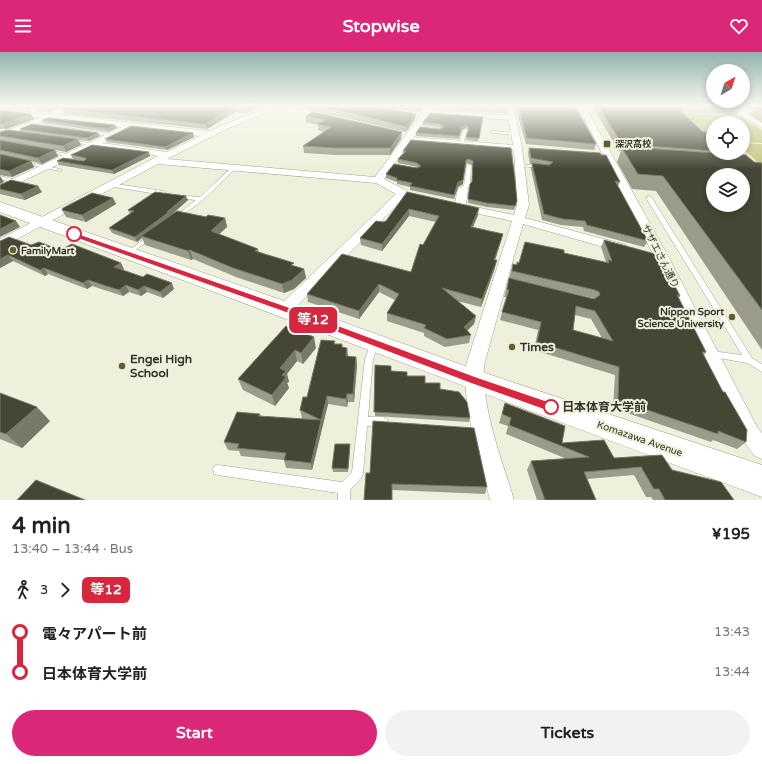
<!DOCTYPE html>
<html lang="en">
<head>
<meta charset="utf-8">
<style>
	:root { --surface:#fff; --page:#f2f2f2; --text:#222; --muted:#767676; --accent:#db2777 }
	body { margin:0; font-family:"Varela Round","Noto Sans JP",sans-serif; background:var(--page); color:var(--text); height:100vh; display:flex; flex-direction:column; font-size:15px; white-space:nowrap }
	* { box-sizing:border-box; margin:0 }
	p { font-size:13px; color:var(--muted) }
	.icon { flex:none; width:22px; height:22px; fill:none; stroke:currentColor; stroke-width:2; stroke-linecap:round; stroke-linejoin:round }
	.map { position:relative; height:448px; overflow:hidden }
	.panel { display:flex; flex-direction:column; background:var(--surface); flex:1 }
	.panel>* { flex:none }
	.badge { padding:0 8px; border-radius:6px; font-size:14px; line-height:26px }
	.needle { width:26px; rotate:39deg }
	.fabs { position:absolute; left:706px; top:12px; display:grid; gap:8px }
	.fabs a { display:grid; place-items:center; width:44px; height:44px; border-radius:50%; background:var(--surface); box-shadow:0 2px 6px #0003; font-size:20px }
	.map>.badge { position:absolute; translate:-50% -50%; box-shadow:0 0 0 2px #fff }
	.legs { display:flex; align-items:center; gap:6px; height:44px; padding:0 12px; font-size:13px }
	.legs p { margin-inline-start:auto }
	.headline { display:flex; align-items:center; justify-content:space-between; height:68px; padding:0 12px }
	h1 { font-size:22px; font-weight:700; line-height:30px }
	.button { display:flex; gap:8px; margin-top:auto; padding:8px 12px }
	.button a { flex:1; height:46px; border-radius:24px; background:var(--accent); color:#fff; font-size:16px; font-weight:700; line-height:46px; text-align:center }
	.button a+a { background:var(--page); color:var(--text) }
	ul { padding:0 12px; list-style:none }
	li { display:flex; align-items:center; gap:14px; height:40px; font-size:15px }
	li i { display:grid; place-items:center; width:6px; height:100%; margin:0 5px; background:currentColor }
	li i::after { content:''; width:10px; height:10px; margin:-5px; border:3px solid; border-radius:50%; background:var(--surface) }
	li p { margin-inline-start:auto }
	li:first-child i { background:linear-gradient(#0000 50%,currentColor 0) }
	li:last-child i { background:linear-gradient(currentColor 50%,#0000 0) }
	header { display:flex; justify-content:space-between; align-items:center; height:52px; padding:0 12px; background:var(--accent); color:#fff; font-size:18px; font-weight:700 }
	.map>svg:first-child { display:block }
	.green { fill:#c3c378 }
	.lines { fill:none; stroke-linecap:round; stroke-linejoin:round }
	.river { fill:#aead53; fill-rule:evenodd }
	.service-casing { stroke:#a1a28e; stroke-width:1 }
	.minor-casing { stroke:#a1a28e; stroke-width:1 }
	.secondary-casing { stroke:#a1a28e; stroke-width:1 }
	.service { fill:#fff; fill-rule:evenodd }
	.minor { fill:#fff; fill-rule:evenodd }
	.secondary { fill:#fff; fill-rule:evenodd }
	.wall { fill:#9a9b88; fill-rule:evenodd }
	.shaded-wall { fill:#797967 }
	.building { fill:#464635; stroke:#797967; fill-rule:evenodd }
	.line-1 { fill:#d7263d; stroke:#fff }
	.poi-dot { fill:#605f2c; stroke:#eff0db; stroke-width:1.5 }
	.stop-1-dot { fill:#fff; stroke:#d7263d; stroke-width:2 }
	.labels { text-anchor:middle; stroke-width:4; stroke-linejoin:round; paint-order:stroke }
	.far-poi-label { font-size:9px; font-weight:bold; fill:#34342c; stroke:#eff0db; text-anchor:start }
	.poi-label { font-size:10px; font-weight:bold; fill:#34342c; stroke:#eff0db; text-anchor:start }
	.street-label { font-size:10px; fill:#34342c; stroke:#eff0db }
	.near-poi-label { font-size:12px; font-weight:bold; fill:#34342c; stroke:#eff0db; text-anchor:start }
	.near-stop-label { font-size:12px; font-weight:bold; fill:#34342c; stroke:#eff0db; text-anchor:start }
</style>
</head>
<body>
<header><svg class="icon" aria-label="menu" viewBox="0 0 24 24"><path d="M4 6h16M4 12h16M4 18h16"/></svg>Stopwise<svg class="icon" aria-label="heart" viewBox="0 0 24 24"><path d="M12 20l-8-8c-3-5 5-10 8-4 3-6 11-1 8 4z"/></svg></header>
<div class="map">
<svg width="762" height="448" viewBox="0 0 762 448">
	<rect width="100%" height="100%" fill="#eff0db"/>
	<path class="green" d="M679 61 739 64 762 78V91L743 90V71H713V88Z
		M743 91 762 92V111H759L743 97Z"/>
	<g class="lines">
		<path class="river" d="M733 54H748L762 64V74L757 73Z"/>
		<defs>
			<path id="service" d="M42 54H48L26 63 23 62Z
				M31 71 111 82 113 83 111 84 30 73 29 72Z
				M418 74 440 76 442 77 440 78 417 76 416 75Z
				M465 77 467 78 463 92 459 93 463 78Z
				M493 79 515 81 517 82 515 83 492 81 491 80Z
				M69 88 91 91 93 92 91 93 71 90 69 89Z
				M45 98 68 102 70 103 68 104 47 100H45Z
				M22 109 60 117 62 118 60 119 24 111 22 110Z
				M467 112 471 113 470 134 463 139 460 137 464 133Z
				M518 112 540 114 542 115 540 116 520 114H518Z
				M231 116 235 117 203 148 179 166H175V164L196 148 177 146 175 145V143L200 145Z
				M0 124 17 128 18 129 15 131 0 127Z
				M110 131 163 139 166 141 163 143 108 134V132Z
				M649 144 652 146 752 306 762 312V320L747 311 708 304 707 302 708 300 711 299 742 303 646 146Z
				M151 182 154 184 153 185 129 203H125L124 202 125 201Z
				M375 288 378 289 379 291 373 307 368 365H383L387 367 388 370 387 373 383 375 367 374 363 422 361 426 350 438V448H338V441L218 423 214 422 213 418 214 414 218 413 342 430 352 420 365 307 371 291 372 289Z"/>
			<path id="minor" d="M69 54H79L59 63 209 79 270 54H282L329 64H332V68L275 57 227 77 167 107 375 125 427 54H434L432 58 508 63V56H514L522 96 529 153 525 166 626 193 627 196 621 200 523 172 484 313C482 359 501 404 514 448H490C480 404 462 358 466 313L512 169 460 158 454 155 458 137 463 134 468 137 466 153 514 163 517 153 514 98 410 90 384 127 407 139 408 141 407 143 290 261 285 262 280 261 277 257 280 253 396 142 376 131 158 112 0 196V187L158 104 94 95 0 140V133L122 75 50 67 0 86V81L40 66 0 61V57L49 62ZM429 62 509 68 513 93 413 85ZM132 76 200 84 167 100 102 91Z
				M578 54H585L669 206 757 375 762 381V407L755 404 743 389 655 206Z
				M717 55 762 57V61L746 60 762 71V76L735 60 717 59Z"/>
			<path id="secondary" d="M0 150 293 252 479 319 762 413V445C507 351 254 254 0 160Z"/>
		</defs>
		<use href="#service" class="service-casing"/>
		<use href="#minor" class="minor-casing"/>
		<use href="#secondary" class="secondary-casing"/>
		<use href="#service" class="service"/>
		<use href="#minor" class="minor"/>
		<use href="#secondary" class="secondary"/>
	</g>
	<path class="wall" d="M0 54H64L49 60 39 59 36 55 28 58 0 56Z
		M258 54 247 61 235 60 207 77 65 62 62 57Z
		M289 54H375L416 62 415 67 406 80 351 67Z
		M383 54H425L420 60Z
		M434 54H575L596 92 594 98 526 92 516 58 512 55 507 57 506 61 434 57Z
		M592 54H762V56L714 54 740 56 737 63 683 60V61L703 80 713 84V101H731L730 102 754 110 762 111V298L656 139 632 137 617 110 621 99H619Z
		M755 55 762 56V64H754L751 62Z
		M0 58 34 67 6 77H0Z
		M313 60 401 87 390 103H336L304 101 303 94 324 80 318 78V73L306 70V64Z
		M483 65 478 89 466 88 468 78 466 76 462 78 459 87 416 84V81L440 77 442 76 440 75 423 73V70Z
		M42 68 115 73 117 76 108 80 43 71Z
		M20 77 100 84 89 89 78 88 81 93 66 100 55 98 58 104 42 112 31 109 34 115 12 125 0 123V80H21Z
		M193 81 194 85 167 98 107 90 105 87Z
		M511 96 517 149 514 158 487 155 468 151 470 132 472 130V113L467 111 466 112 463 132 458 135 454 147 410 138V135L397 132V130L386 126V122L418 115 398 111V107L403 102V99Z
		M529 96 620 130 618 134 648 189 644 195 584 179 583 175 561 173 542 168 531 117 532 112H530L528 101Z
		M71 103 150 104 114 122 59 113 57 109H84L73 107Z
		M0 133 42 140 25 148 0 142Z
		M407 140 478 163 473 175 503 182 495 208V216L481 255 457 249 476 264 474 272 467 278 471 283 469 291 445 295 424 284V281L387 269V261L395 248 379 240 359 267 308 250 307 242 411 220 423 193 436 170 409 164 382 199 361 193 360 186 383 170 386 169Z
		M113 146 116 152 86 170 66 165 62 158Z
		M188 148 173 161 225 166 227 175 219 182 258 197 259 200 294 214 304 217 306 226 294 237 284 241 236 225 193 207 191 208 145 193 142 186 137 190 112 181 109 176 130 162 128 158Z
		M604 188 680 244 679 246 706 300 704 303 746 390 737 397 713 388 711 390 613 356 615 323 534 298 538 278 500 268 506 245H504L513 212 517 213 519 211 564 201 606 210 601 195ZM545 235 591 246H593ZM575 263 591 267 602 286 573 278Z
		M0 189 60 198 124 217 122 218 174 237 163 246 147 240 141 244 129 240 123 244 92 234 87 237 48 222 45 224 13 209 0 216Z
		M286 274 316 296 303 312 297 309 287 322 289 330 287 331 289 336 275 354 243 338 238 327Z
		M335 292H342V295L348 304 356 305 357 313 354 350H348L347 355 328 352 312 418 286 416 284 408 241 404 239 399 228 398 224 390 260 362 261 364 303 367 302 366 300 358Z
		M375 313 407 324 440 337 470 366 469 370 375 364Z
		M0 341 50 369 22 396 0 387Z
		M505 351 562 391 614 406 672 418 734 448H653L651 445H646L634 423 587 427 596 448H537L527 418 531 409 567 407 506 382 508 374 499 371Z
		M350 396 348 420H333L332 416Z
		M366 421 487 435 485 442 392 438Z"/>
	<path class="shaded-wall" d="M26 54H38L28 58Z
		M49 54H64L49 60 46 55Z
		M249 54H258L247 61 246 56Z
		M422 54H425L420 60 421 55Z
		M506 54H512L507 57Z
		M234 55 235 60 207 77 205 72Z
		M31 62 34 67 6 77 2 72Z
		M416 62 415 67 406 80 407 75Z
		M115 73 117 76 108 80 107 77Z
		M466 73V76L462 78 459 87 462 75Z
		M402 80 401 87 390 103V96Z
		M98 81 100 84 89 89 87 86Z
		M193 81 194 85 167 98 165 95Z
		M78 87 81 93 66 100 63 94Z
		M55 98 58 104 42 112 38 106Z
		M149 100 150 104 114 122 112 118Z
		M31 109 34 115 12 125 9 119Z
		M0 124 4 130 0 132Z
		M463 128V132L458 135 454 147 458 130Z
		M38 134 42 140 25 148 21 142Z
		M186 144 188 148 170 164 141 184 142 186 137 190 135 185 167 160Z
		M113 146 116 152 86 170 82 163Z
		M479 156 478 163 470 182 471 175Z
		M409 157V164L382 199V192Z
		M225 166 227 175 213 188 211 179Z
		M16 169 20 175 0 185V177Z
		M503 182 501 189 493 215 494 208Z
		M190 198 193 207 191 208 188 199Z
		M8 203 13 209 0 216V207Z
		M497 208 495 216 481 255 482 247Z
		M121 211 124 217 118 221 114 215Z
		M44 216 48 222 45 224 40 218Z
		M304 217 306 226 294 237 284 241 282 232Z
		M88 228 92 234 87 237 83 231Z
		M172 231 174 237 163 246 160 240Z
		M379 232V240L359 267V259Z
		M126 233 129 240 123 244 119 238Z
		M144 234 147 240 141 244 138 238Z
		M476 264 474 272 463 283 464 275Z
		M314 285 316 296 303 312 301 301Z
		M347 296 348 304 346 313V304Z
		M295 298 297 309 287 322 289 330 287 331 289 336 275 354 272 343 280 316Z
		M356 305 357 313 354 350 353 342Z
		M347 342 348 350 347 355 346 347Z
		M327 344 328 352 312 418 311 411Z
		M37 355 50 369 22 396 6 382Z"/>
	<path class="building" d="M36 54H49L46 55Z
		M69 54H249L246 56 234 55 205 72 62 57Z
		M314 54H375L416 62 407 75 351 61Z
		M474 54H507V56Z
		M518 54H575L596 92 527 86Z
		M598 54H680L684 58H679L703 80H708L713 84V99L622 92Z
		M696 54H714L740 56Z
		M755 55 762 56V58L758 57Z
		M0 58 31 62 2 72H0Z
		M313 60 402 80 390 96H335L303 94 331 75 317 72 325 68 306 64Z
		M430 61 483 65 479 86 466 85 469 76 466 73 462 75 459 84 416 81 420 75 440 77 444 75 440 72 423 70Z
		M49 66 115 73 107 77 42 68Z
		M32 72 98 81 87 86 20 77Z
		M131 74 193 81 165 95 105 87Z
		M8 78 78 87 63 94 0 84V80Z
		M0 88 55 98 38 106 0 98Z
		M411 88 511 96 515 128 517 149 515 154 487 151 468 147 470 132 472 130 473 109 468 107 466 108 463 128 458 130 454 143 410 134 412 131 397 128V126L386 122 394 112 417 116 421 114 417 111 398 107 406 99H403Z
		M92 93 149 100 112 118 57 109 63 106 84 109 86 107V106L71 103Z
		M630 95 746 103 754 110 762 111V258L663 124 638 122 622 96H631ZM713 123H743V153H713Z
		M529 96 600 101 601 103H606L620 130 615 129 648 189 587 173 585 169 563 167 544 162 532 111 549 113 553 110 531 106Z
		M0 102 31 109 9 119 0 117Z
		M11 128 38 134 21 142 0 137V133Z
		M155 140 186 144 167 160H169L135 185 109 176 134 159 128 158Z
		M407 140 479 156 471 175 503 182 494 208H497L482 247 442 236 476 264 464 275 471 283 447 287 424 276 426 273 387 261 399 242 379 232 359 259 307 242 342 202 411 220 420 192 423 193 439 164 409 157 382 192 360 186 376 169 383 170 386 169Z
		M92 141 113 146 82 163 62 158 63 156Z
		M177 159 206 165 208 163 225 166 211 179 258 197 255 199 294 211 291 213 304 217 292 228 282 232 233 216 190 198 188 199 141 184Z
		M0 163 16 169 0 177Z
		M9 185 31 193 39 190 60 198 72 192 121 211 114 215 143 225 147 222 172 231 160 240 144 234 138 238 126 233 119 238 88 228 83 231 44 216 40 218 8 203 0 207V189Z
		M604 188 659 203 680 244 677 243 706 300H702L723 340H725L747 378 746 390 718 379V382L618 348 619 315 537 290 541 270 502 260 509 238 507 237 509 226 594 247 600 243 599 240 595 238 512 219 513 212 517 213V210L519 211 525 190 564 198V201L609 211 608 208 612 209ZM576 254 595 259 613 289 573 278Z
		M286 274 314 285 301 301 295 298 280 316 286 319 282 323 286 325 272 343 238 327Z
		M321 288 335 289 334 292H342V295L347 296 346 304 356 305 353 342H347L346 347 327 344 311 411 284 408 286 401 237 396 239 392 224 390 237 360 260 362 258 364 321 368 300 358 303 345H307Z
		M375 313 391 314V319L407 320V324H425V331H440V337L459 340 467 350 470 366 374 360Z
		M0 341 37 355 6 382 0 380Z
		M505 351 565 374 562 391 604 388 614 406 662 403 672 418 721 430 734 448H665L659 437H654L641 415 584 420 596 448H545L531 409 589 405 509 373 511 366 502 362Z
		M373 369 474 376 487 435 392 432V448H364L366 421H370Z
		M335 392H350L348 417 332 416Z
		M36 428 85 448H17Z"/>
	<linearGradient id="sky" x2="0" y2="1"><stop stop-color="#91b1ac"/><stop offset="0.46" stop-color="#f8f8ef"/><stop offset="1" stop-color="#f8f8ef" stop-opacity="0"/></linearGradient>
	<rect width="762" height="117" fill="url(#sky)"/>
	<path class="line-1" d="M71 181H76L288 255 476 325 555 352 557 355 555 358 551 360 470 331 282 259 71 184Z"/>
	<g class="poi-dot">
		<rect x="603" y="88" width="8" height="8" rx="2"/>
		<circle cx="13" cy="198" r="4"/>
		<circle cx="732" cy="265" r="4"/>
		<circle cx="512" cy="295" r="4"/>
		<circle cx="122" cy="314" r="4"/>
	</g>
	<g class="stop-1-dot">
		<circle cx="74" cy="182" r="7"/>
		<circle cx="551" cy="355" r="7"/>
	</g>
	<g class="labels">
		<g class="far-poi-label">
			<text x="615" y="95">深沢高校</text>
		</g>
		<g class="poi-label">
			<text x="21" y="202">FamilyMart</text>
			<text x="724" y="263" text-anchor="end">Nippon Sport<tspan x="724" dy="12">Science University</tspan></text>
		</g>
		<g class="street-label">
			<text transform="translate(661 204) rotate(63)" y="4">サザエさん通り</text>
			<text transform="translate(640 386) rotate(19)" y="4">Komazawa Avenue</text>
		</g>
		<g class="near-poi-label">
			<text x="520" y="299">Times</text>
			<text x="130" y="311">Engei High<tspan x="130" dy="14">School</tspan></text>
		</g>
		<g class="near-stop-label">
			<text x="562" y="359">日本体育大学前</text>
		</g>
	</g>
</svg>
<div class="fabs">
<a><svg class="needle" viewBox="-14 -14 28 28"><path d="M0-13l5 13h-10z" fill="#e53935"/><path d="M0 13l5-13h-10z" fill="#767676"/></svg></a>
<a><svg class="icon" aria-label="locate" viewBox="0 0 24 24"><circle cx="12" cy="12" r="6"/><path d="M12 2v4M12 18v4M2 12h4M18 12h4"/></svg></a>
<a><svg class="icon" aria-label="layers" viewBox="0 0 24 24"><path d="M12 4l9 5-9 5-9-5zM3 14l9 5 9-5"/></svg></a>
</div>
<b class="badge" style="left:313px;top:268px;background:#d7263d;color:#fff">等12</b>
</div>
<section class="panel">
<div class="headline"><div><h1>4 min</h1><p>13:40 – 13:44 · Bus</p></div><b>¥195</b></div>
<div class="legs"><svg class="icon" aria-label="walk" viewBox="0 0 24 24"><circle cx="13" cy="4" r="2"/><path d="M13 8l-2 6 4 7M11 14l-3 7M7 12l3-4h3l4 4"/></svg>3<svg class="icon" aria-label="forward" viewBox="0 0 24 24"><path d="M9 5l7 7-7 7"/></svg><b class="badge" style="background:#d7263d;color:#fff">等12</b></div>
<ul>
<li><i style="color:#d7263d"></i><b>電々アパート前</b><p>13:43</p></li>
<li><i style="color:#d7263d"></i><b>日本体育大学前</b><p>13:44</p></li>
</ul>
<div class="button"><a>Start</a><a>Tickets</a></div>
</section>
</body>
</html>
